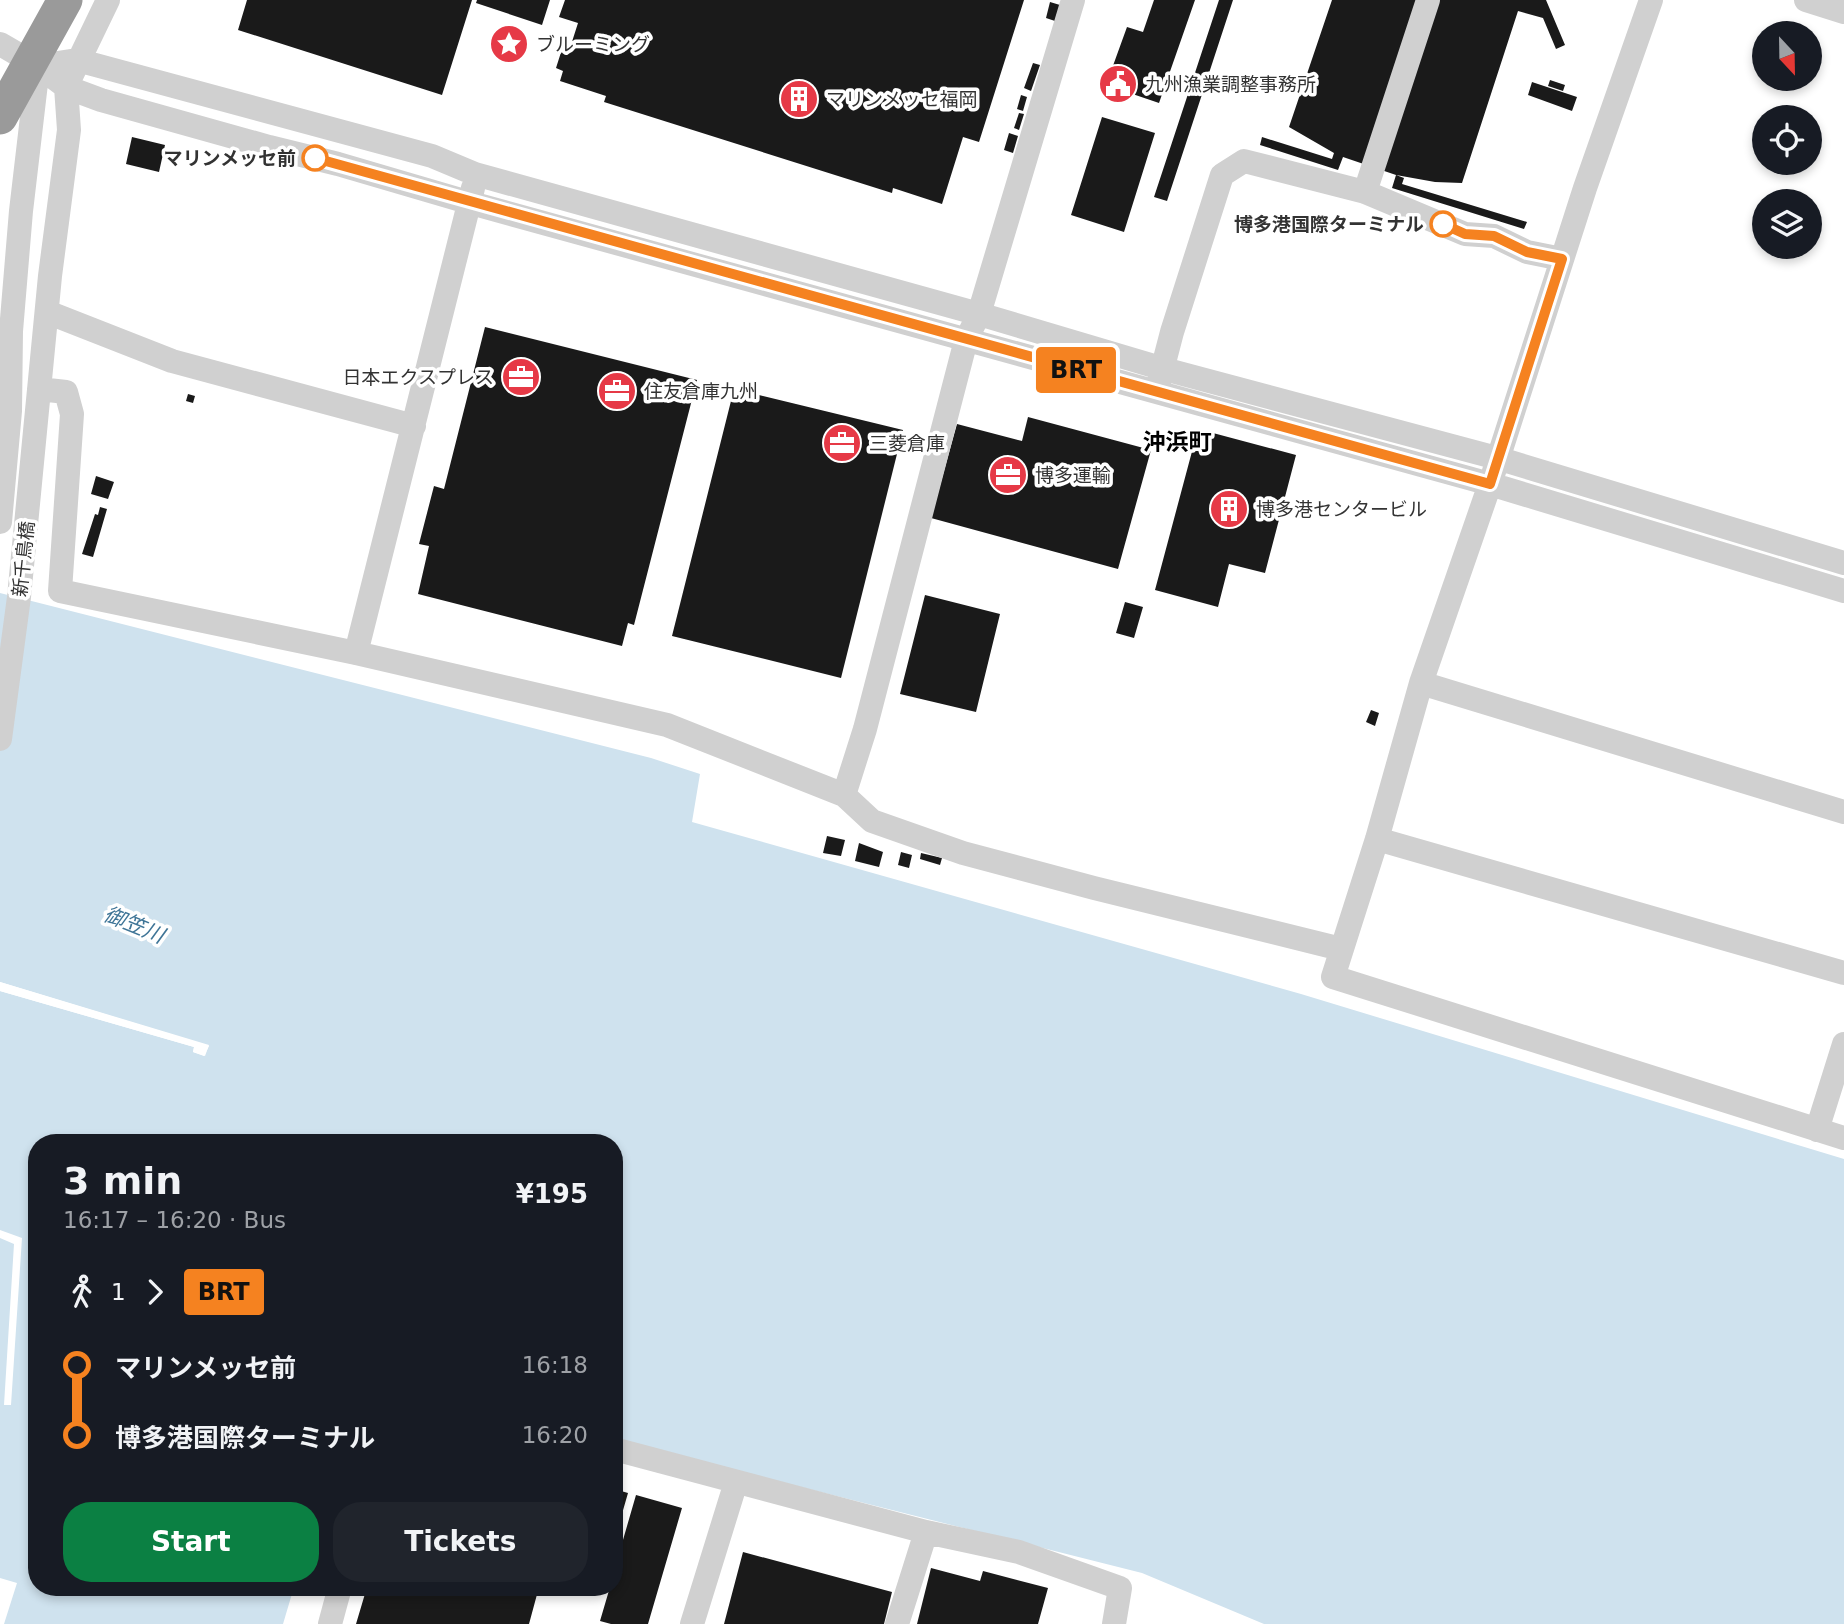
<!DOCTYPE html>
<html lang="en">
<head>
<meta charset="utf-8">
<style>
	:root { --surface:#171b24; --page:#20242c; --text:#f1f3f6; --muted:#9ea1a6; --accent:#0b8043 }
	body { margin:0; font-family:"DejaVu Sans","Noto Sans JP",sans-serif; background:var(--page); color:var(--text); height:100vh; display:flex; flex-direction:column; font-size:26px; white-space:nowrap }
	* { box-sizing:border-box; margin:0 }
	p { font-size:23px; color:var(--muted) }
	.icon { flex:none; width:38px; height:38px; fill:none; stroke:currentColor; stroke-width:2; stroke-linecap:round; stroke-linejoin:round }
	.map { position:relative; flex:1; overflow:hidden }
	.details { position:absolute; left:28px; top:1134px; width:595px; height:462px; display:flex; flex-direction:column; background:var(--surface); border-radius:28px; box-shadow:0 4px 10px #0003 }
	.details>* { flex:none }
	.badge { padding:0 14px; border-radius:5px; font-size:24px; line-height:46px }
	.needle { width:46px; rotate:158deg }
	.tools { position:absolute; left:1752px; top:21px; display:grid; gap:14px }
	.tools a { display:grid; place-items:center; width:70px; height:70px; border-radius:50%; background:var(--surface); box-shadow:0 4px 10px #0003; font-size:35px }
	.map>.badge { position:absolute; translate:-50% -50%; box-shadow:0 0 0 4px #fff }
	.legs { display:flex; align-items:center; gap:10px; height:77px; padding:0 35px; font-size:23px }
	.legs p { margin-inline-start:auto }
	.overview { display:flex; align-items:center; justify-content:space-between; height:119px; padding:0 35px }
	h1 { font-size:38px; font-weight:700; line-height:52px }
	.cta { display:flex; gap:14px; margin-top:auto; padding:14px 35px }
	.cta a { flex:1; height:80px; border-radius:28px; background:var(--accent); color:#fff; font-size:28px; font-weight:700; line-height:80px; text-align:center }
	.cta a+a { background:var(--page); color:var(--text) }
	ul { padding:0 35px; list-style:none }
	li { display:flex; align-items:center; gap:24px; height:70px; font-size:26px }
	li i { display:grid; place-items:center; width:10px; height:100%; margin:0 9px; background:currentColor }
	li i::after { content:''; width:18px; height:18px; margin:-9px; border:5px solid; border-radius:50%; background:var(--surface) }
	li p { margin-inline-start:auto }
	li:first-child i { background:linear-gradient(#0000 50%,currentColor 0) }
	li:last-child i { background:linear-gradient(currentColor 50%,#0000 0) }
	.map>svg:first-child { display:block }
	.water { fill:#cfe2ee }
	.pier { fill:#fff }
	.building { fill:#1a1a1a }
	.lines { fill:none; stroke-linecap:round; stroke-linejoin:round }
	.minor { stroke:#d0d0d0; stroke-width:24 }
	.highway-bridge { stroke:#9a9a9a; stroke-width:35 }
	.line-1-casing { stroke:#fff; stroke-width:16 }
	.line-1 { stroke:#f58220; stroke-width:10 }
	.stop-1-dot { fill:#fff; stroke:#f58220; stroke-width:3.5 }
	.labels { text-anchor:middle; stroke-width:7; stroke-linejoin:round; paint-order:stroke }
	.poi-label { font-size:19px; fill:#333; stroke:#fff; text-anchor:start }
	.stop-label { font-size:19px; font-weight:bold; fill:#333; stroke:#fff; text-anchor:end }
	.street-label { font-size:19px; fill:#333; stroke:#fff }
	.water-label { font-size:21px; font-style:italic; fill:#3f7597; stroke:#fff }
	.quarter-label { font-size:23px; font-weight:bold; fill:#000; stroke:#fff }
</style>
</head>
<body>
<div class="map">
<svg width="1844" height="1624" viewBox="0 0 1844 1624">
	<rect width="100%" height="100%" fill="#fff"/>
	<path class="water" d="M0 593 651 758 700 774 692 822 1301 994 1844 1159V1624H1264L1142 1573 614 1440V1143H37V1587H294L283 1624H0V991L194 1047 193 1052 204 1056 209 1046 0 982Z"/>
	<path class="pier" d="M0 982 209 1045 205 1056 193 1052 194 1047 0 991V988L114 1020 0 986Z
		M0 1230 22 1238 11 1405H4L14 1244 0 1238Z
		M0 1578 17 1583 4 1624H0Z"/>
	<path class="building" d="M247 0H472L442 95 238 30Z
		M477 0H550L542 25 476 3Z
		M565 0H1024L979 142 963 137 942 204 893 188 892 193 604 102 606 96 560 81 563 71 556 68 563 46 570 48 578 23 559 17Z
		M1154 0H1195L1159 103 1106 85 1127 27 1143 32Z
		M1219 0H1233L1167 201 1154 197Z
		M1332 0H1546L1565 45 1556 49 1543 18 1518 11 1462 183 1435 182 1396 175 1404 178 1402 184 1527 222 1524 229 1392 188 1396 175 1343 157 1338 170 1260 145 1262 137 1332 159 1334 153 1289 127Z
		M1050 2 1060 5 1055 21 1046 18Z
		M1033 63 1040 65 1031 91 1024 88Z
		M1550 80 1565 85 1563 91 1548 86Z
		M1532 82 1577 97 1572 111 1528 95Z
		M1021 95 1027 97 1023 111 1017 109Z
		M1019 113 1024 114 1019 130 1014 128Z
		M1102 117 1155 133 1124 232 1071 215Z
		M1009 133 1018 136 1013 153 1004 150Z
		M132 137 165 145 159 172 126 164Z
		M485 327 697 380 634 625 628 623 622 646 418 594 429 546 419 544 434 486 444 489Z
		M734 389 903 430 841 678 672 636Z
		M188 394 195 396 193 403 186 401Z
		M1028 417 1151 450 1118 569 931 518 957 424 1022 441Z
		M1198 429 1296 455 1265 573 1229 564 1218 607 1155 590Z
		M96 476 114 482 108 499 91 494Z
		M100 507 107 509 93 557 82 554 95 514 98 515Z
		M925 595 1000 614 976 712 900 694Z
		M1125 602 1143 607 1134 638 1116 633Z
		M1371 710 1379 713 1375 726 1366 722Z
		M827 836 845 840 841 856 823 853Z
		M859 843 883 852 879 867 855 861Z
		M901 852 912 855 909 868 898 865Z
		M921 853 942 858 940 865 920 859Z
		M614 1489 628 1493 615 1538H614Z
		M636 1495 682 1508 648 1624H611L600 1621 610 1587H614V1571Z
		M743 1552 892 1592 884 1624H724Z
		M931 1568 980 1581 983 1571 1048 1588 1038 1624H917Z
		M367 1587H539L529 1624H356Z"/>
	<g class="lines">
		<path class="minor" d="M1651 0 1585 188 1490 484 1421 683 1377 839 1333 977 1844 1138
			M1806 0 1844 12
			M0 44 38 66 66 87 101 100 269 147 338 164 471 203 1490 484 1844 591
			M38 66 77 60 432 156 475 174 979 314 1164 369 1497 458 1844 563
			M1365 192 1428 0
			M47 312 172 361 414 426
			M1159 382 1172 332 1222 175 1244 161 1365 192 1465 234 1494 236 1527 252 1562 259
			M39 389 66 392 72 414 60 591 356 653 667 725 844 795 872 821 963 853 1094 888 1341 949
			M0 522 10 411 11 331 21 211 38 66 42 57
			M356 653 473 188
			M1421 683 1844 812
			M0 739 19 597 50 276 69 130 66 87 108 0
			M844 795 865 729 966 340 979 314 1073 0
			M1377 839 1844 973
			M1817 1130 1844 1044
			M614 1449 926 1532 1019 1552 1120 1588 1114 1624
			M330 1624 340 1587
			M692 1624 736 1482
			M897 1624 926 1532"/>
		<path class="highway-bridge" d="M0 117 65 0"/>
	</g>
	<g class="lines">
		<defs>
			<path id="line-1" d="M315 158 1490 484 1562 259 1527 252 1494 236 1465 234 1443 224"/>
		</defs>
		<use href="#line-1" class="line-1-casing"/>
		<use href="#line-1" class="line-1"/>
	</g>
	<defs>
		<symbol id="sight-disc" viewBox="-11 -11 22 22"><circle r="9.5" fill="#e63946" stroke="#fff"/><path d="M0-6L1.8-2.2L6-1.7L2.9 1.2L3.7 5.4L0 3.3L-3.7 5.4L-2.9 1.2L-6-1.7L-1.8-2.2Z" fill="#fff"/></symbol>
		<symbol id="civic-disc" viewBox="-11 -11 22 22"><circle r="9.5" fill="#e63946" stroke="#fff"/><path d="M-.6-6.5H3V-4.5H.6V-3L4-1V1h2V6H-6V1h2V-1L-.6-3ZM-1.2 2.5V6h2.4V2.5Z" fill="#fff"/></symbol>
		<symbol id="building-disc" viewBox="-11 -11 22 22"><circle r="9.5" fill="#e63946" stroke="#fff"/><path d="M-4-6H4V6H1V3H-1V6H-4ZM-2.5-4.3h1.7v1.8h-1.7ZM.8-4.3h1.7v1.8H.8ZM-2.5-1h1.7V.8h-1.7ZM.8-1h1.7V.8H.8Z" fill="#fff"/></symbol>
		<symbol id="office-disc" viewBox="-11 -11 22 22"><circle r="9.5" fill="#e63946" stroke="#fff"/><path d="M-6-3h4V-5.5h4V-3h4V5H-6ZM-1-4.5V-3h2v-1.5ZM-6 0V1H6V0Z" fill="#fff"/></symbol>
	</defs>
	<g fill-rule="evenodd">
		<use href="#sight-disc" x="487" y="22" width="44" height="44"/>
		<use href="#civic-disc" x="1096" y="62" width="44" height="44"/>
		<use href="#building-disc" x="777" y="77" width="44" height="44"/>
		<use href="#office-disc" x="499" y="355" width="44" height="44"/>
		<use href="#office-disc" x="595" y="369" width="44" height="44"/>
		<use href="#office-disc" x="820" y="421" width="44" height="44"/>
		<use href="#office-disc" x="986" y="453" width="44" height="44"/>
		<use href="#building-disc" x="1207" y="487" width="44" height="44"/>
	</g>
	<g class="stop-1-dot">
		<circle cx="315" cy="158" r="12"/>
		<circle cx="1443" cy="224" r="12"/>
	</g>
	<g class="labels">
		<g class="poi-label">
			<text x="536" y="51">ブルーミング</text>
			<text x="1145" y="91">九州漁業調整事務所</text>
			<text x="826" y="106">マリンメッセ福岡</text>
			<text x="494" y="384" text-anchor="end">日本エクスプレス</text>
			<text x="644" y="398">住友倉庫九州</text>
			<text x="869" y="450">三菱倉庫</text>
			<text x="1035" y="482">博多運輸</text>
			<text x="1256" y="516">博多港センタービル</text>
		</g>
		<g class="stop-label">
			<text x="296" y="165">マリンメッセ前</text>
			<text x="1424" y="231">博多港国際ターミナル</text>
		</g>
		<g class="street-label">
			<text transform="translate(23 559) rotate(-84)" y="7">新千鳥橋</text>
		</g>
		<g class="water-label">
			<text transform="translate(134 925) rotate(22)" y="7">御笠川</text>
		</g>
		<g class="quarter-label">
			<text x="1177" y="450">沖浜町</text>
		</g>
	</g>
</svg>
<div class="tools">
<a><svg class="needle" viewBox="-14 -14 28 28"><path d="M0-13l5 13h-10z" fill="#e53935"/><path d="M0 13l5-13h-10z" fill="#9ea1a6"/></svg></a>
<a><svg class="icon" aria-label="locate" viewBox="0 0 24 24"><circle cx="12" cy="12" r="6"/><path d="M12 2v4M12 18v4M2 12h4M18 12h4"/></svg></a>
<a><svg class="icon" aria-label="layers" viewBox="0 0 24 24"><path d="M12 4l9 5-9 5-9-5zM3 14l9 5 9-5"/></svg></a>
</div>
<b class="badge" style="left:1076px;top:370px;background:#f58220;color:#111">BRT</b>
<section class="details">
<div class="overview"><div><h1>3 min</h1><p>16:17 – 16:20 · Bus</p></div><b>¥195</b></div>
<div class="legs"><svg class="icon" aria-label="walk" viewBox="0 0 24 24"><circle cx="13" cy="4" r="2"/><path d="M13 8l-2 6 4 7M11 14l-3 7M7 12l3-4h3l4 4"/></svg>1<svg class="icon" aria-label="forward" viewBox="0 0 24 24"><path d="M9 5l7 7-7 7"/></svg><b class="badge" style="background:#f58220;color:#111">BRT</b></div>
<ul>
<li><i style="color:#f58220"></i><b>マリンメッセ前</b><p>16:18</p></li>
<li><i style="color:#f58220"></i><b>博多港国際ターミナル</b><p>16:20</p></li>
</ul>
<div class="cta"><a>Start</a><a>Tickets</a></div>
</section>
</div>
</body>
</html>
